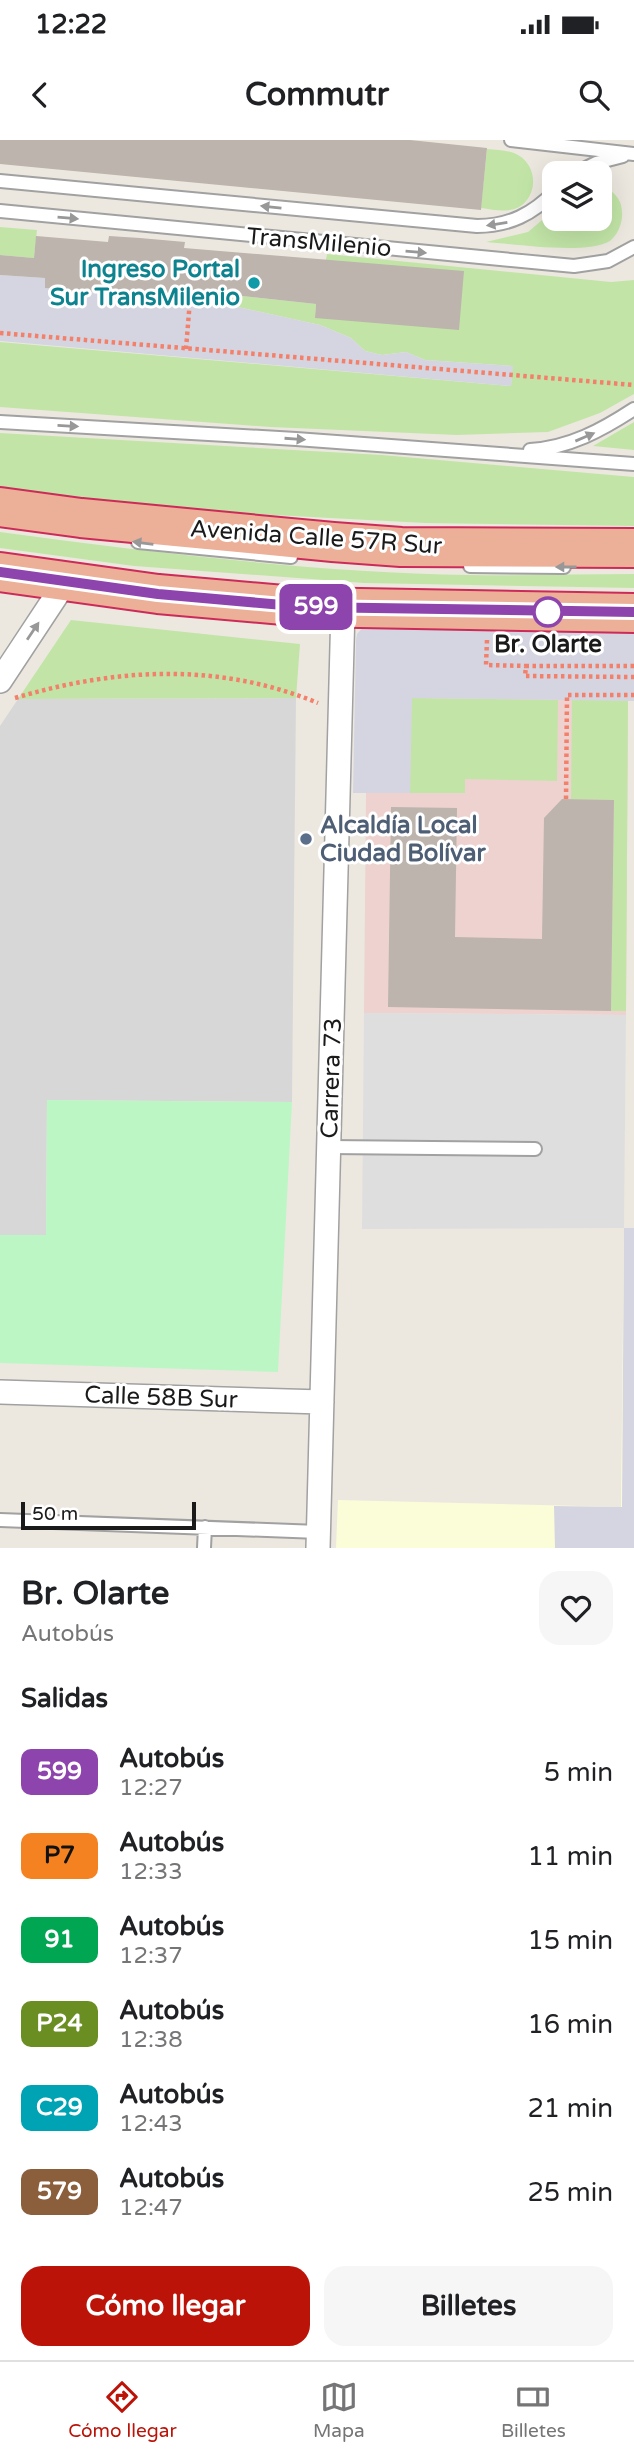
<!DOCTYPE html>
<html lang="es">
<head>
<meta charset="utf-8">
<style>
	:root { --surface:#fff; --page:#f6f6f6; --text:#202124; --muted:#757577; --line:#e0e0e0; --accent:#bc1309 }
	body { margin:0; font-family:"Varela Round",sans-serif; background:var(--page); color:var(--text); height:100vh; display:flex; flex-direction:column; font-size:26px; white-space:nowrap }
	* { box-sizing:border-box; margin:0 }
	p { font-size:23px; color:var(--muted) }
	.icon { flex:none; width:38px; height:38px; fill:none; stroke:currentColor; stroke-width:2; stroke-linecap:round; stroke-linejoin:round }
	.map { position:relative; height:1408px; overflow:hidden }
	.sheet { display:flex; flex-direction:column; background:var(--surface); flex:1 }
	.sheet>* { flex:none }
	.badge { padding:0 14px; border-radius:10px; font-size:24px; line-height:46px }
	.controls { position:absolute; left:542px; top:21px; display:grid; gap:14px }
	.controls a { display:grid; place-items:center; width:70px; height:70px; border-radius:14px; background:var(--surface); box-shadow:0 7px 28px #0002; font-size:35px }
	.scale { position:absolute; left:21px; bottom:18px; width:175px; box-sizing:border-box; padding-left:7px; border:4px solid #1a1a1a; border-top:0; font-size:19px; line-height:24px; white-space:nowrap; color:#1a1a1a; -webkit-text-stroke:5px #fff; paint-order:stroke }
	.map>.badge { position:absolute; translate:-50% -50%; box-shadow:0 0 0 4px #fff }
	h2 { padding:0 21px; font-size:26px; line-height:63px }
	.round { display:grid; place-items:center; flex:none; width:74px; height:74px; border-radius:21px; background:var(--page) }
	.headline { display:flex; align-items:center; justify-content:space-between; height:119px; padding:0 21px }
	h1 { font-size:33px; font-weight:700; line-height:52px }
	.action { display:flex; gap:14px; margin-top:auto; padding:14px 21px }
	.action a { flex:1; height:80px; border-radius:21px; background:var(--accent); color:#fff; font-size:28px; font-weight:700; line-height:80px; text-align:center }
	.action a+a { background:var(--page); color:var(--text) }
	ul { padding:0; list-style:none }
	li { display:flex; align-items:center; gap:21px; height:84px; padding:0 21px }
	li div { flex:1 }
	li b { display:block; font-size:26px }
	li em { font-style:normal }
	li .badge { min-width:77px; font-weight:700; text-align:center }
	.status { display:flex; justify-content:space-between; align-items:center; height:49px; padding:0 35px; background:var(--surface); direction:ltr }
	.status svg { height:19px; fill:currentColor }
	header { display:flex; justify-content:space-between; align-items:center; height:91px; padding:0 21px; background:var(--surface); font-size:32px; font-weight:700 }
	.menu { display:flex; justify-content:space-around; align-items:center; height:98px; border-top:2px solid var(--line); background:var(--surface); font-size:19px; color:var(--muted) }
	.menu a { display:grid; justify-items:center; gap:4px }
	.menu .current { color:var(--accent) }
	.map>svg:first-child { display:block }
	.residential { fill:#d8d7d7 }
	.commercial { fill:#edd2cf }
	.education { fill:#fbfdd8 }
	.grass { fill:#c2e5a7 }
	.park { fill:#bdf6c5 }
	.parking { fill:#dedede }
	.plaza { fill:#d5d5e1 }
	.building { fill:#bcb4ad }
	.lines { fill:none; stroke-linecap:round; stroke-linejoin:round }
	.service-casing { stroke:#a1a1a1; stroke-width:16 }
	.minor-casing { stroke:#a1a1a1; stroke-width:26 }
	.trunk-casing { stroke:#cc2b59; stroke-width:42 }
	.path { stroke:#f3806a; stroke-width:4.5; stroke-dasharray:3.5 3.5; stroke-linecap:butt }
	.service { stroke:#fff; stroke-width:12 }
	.minor { stroke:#fff; stroke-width:23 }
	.trunk { stroke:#ecaf98; stroke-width:38 }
	.oneway { fill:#989898 }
	.line-casing { stroke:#fff; stroke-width:16 }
	.line { stroke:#8e44ad; stroke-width:10 }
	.culture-dot { fill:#0f9aa8; stroke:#fff; stroke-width:2.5 }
	.stop-dot { fill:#fff; stroke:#8e44ad; stroke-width:3.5 }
	.service-dot { fill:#5c6f8a; stroke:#fff; stroke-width:2.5 }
	.labels { text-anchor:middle; stroke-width:6; stroke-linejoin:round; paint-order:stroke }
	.street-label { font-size:24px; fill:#1a1a1a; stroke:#fff }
	.culture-label { font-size:24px; font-weight:bold; fill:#0d838f; stroke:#fff; text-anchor:end }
	.stop-label { font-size:24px; font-weight:bold; fill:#1a1a1a; stroke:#fff }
	.service-label { font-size:24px; font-weight:bold; fill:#4e5e75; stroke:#fff; text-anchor:start }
</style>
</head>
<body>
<div class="status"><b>12:22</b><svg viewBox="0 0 49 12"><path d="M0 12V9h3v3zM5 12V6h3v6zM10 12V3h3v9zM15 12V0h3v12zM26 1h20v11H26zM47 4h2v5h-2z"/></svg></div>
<header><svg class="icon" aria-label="back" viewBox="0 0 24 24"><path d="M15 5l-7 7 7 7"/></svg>Commutr<svg class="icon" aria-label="search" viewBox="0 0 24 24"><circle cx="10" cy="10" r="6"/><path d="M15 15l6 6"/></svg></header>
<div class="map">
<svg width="634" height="1408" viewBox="0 0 634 1408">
	<rect width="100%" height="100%" fill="#ece8e0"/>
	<path class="residential" d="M296 558 292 962 47 960 46 1095H0V586L18 559Z"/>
	<path class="commercial" d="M411 558 628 560 626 875 364 873 366 653H410Z"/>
	<path class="education" d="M624 1088H634V1408H336L338 1360 621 1367Z"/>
	<path class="grass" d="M487 9C496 10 506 10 514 13 537 22 540 54 519 67 508 73 494 70 481 68Z
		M600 45C612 50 622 58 622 72 623 82 618 95 610 101 587 115 514 104 486 102L528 92 555 69V79H600Z
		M0 87 37 90 34 118 0 115Z
		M327 114 611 142 634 140V254L600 273 548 292 457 295 270 287 0 267V202L511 246 512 226 425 220 406 212 382 215 365 211 351 198 320 185 215 162 216 153 316 164 315 177Z
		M634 282V310L593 306Z
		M0 293 382 315 634 337V386L425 383 195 371 0 348Z
		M0 392C156 413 312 432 470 435 524 436 579 434 634 434V448L364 443 134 426 0 408Z
		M71 480 300 504 296 558 18 559Z
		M411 558 558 560 557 641 465 639V653H410Z
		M572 560H628L626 871H611L614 660 571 659Z"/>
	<path class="park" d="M47 960 292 962 278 1232 0 1223V1095H46Z"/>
	<path class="parking" d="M364 873 626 875 624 1088 362 1089Z"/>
	<path class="plaza" d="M0 135 45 138V148L215 162 320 185 351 198 365 211 382 215 406 212 425 220 513 226 511 246 0 201Z
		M364 486 634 489V561L412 558 410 653H353L356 500 357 494Z
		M624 1088H634V1408H555L554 1366 622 1367Z"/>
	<path class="building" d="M0 0H410L487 8 481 70 0 24Z
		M36 96 108 102 109 96 140 98 185 102 184 108 464 131 459 190 315 178 316 164 216 153 215 162 45 148V138L0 135V115L34 118Z
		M562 659 614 660 611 871 388 867 391 667 457 668 455 797 542 799 544 678Z"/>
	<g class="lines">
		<defs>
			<path id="service" d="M511 0 634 14
				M576 33 596 23 623 16
				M0 41 477 86C509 86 533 74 555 51
				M0 71 574 126 608 121 634 107
				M0 282 296 299 634 324
				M530 310C569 308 602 290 634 269
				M138 402 291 417
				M470 426 564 427
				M329 1007 535 1009
				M0 1380 319 1392
				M204 1408 205 1387"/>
			<path id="minor" d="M0 541 66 441
				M0 1252 322 1262
				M318 1408 343 468"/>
			<path id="trunk" d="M0 367 81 378 333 402 401 407 634 408
				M0 432 158 454 306 467 634 473"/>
		</defs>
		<use href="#service" class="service-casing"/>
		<use href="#minor" class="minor-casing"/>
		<use href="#trunk" class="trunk-casing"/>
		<path class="path" d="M0 193 634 245
			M186 209 190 160
			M487 500 486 525 526 526
			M634 526H526L525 536 634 537
			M15 558C116 528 218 522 318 563
			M566 659 567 555H634"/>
		<use href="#service" class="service"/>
		<use href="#minor" class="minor"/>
		<use href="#trunk" class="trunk"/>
	</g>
	<defs><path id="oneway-solid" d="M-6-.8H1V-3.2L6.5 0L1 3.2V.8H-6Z" transform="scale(1.75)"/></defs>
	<g class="oneway">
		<use href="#oneway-solid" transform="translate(271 67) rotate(-174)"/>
		<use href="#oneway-solid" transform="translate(68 78) rotate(5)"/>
		<use href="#oneway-solid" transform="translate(497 84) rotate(171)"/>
		<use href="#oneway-solid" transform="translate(416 112) rotate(5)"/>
		<use href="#oneway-solid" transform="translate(68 286) rotate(3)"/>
		<use href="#oneway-solid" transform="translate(585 297) rotate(-23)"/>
		<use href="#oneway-solid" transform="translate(295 299) rotate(4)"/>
		<use href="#oneway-solid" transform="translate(143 403) rotate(-173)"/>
		<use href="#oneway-solid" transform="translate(566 427) rotate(-180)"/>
		<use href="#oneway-solid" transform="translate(33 491) rotate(-56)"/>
	</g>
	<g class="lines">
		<defs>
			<path id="line" d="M0 432 158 454 306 467 634 472"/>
		</defs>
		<use href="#line" class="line-casing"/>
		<use href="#line" class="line"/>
	</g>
	<circle class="culture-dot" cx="254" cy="143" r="7"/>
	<circle class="stop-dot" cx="548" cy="472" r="14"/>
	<circle class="service-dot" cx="306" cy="699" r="7"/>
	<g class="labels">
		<g class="street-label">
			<text transform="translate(319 102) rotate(5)" y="8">TransMilenio</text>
			<text transform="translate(316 397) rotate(4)" y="8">Avenida Calle 57R Sur</text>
			<text transform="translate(331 938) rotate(-88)" y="8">Carrera 73</text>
			<text transform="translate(161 1257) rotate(2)" y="8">Calle 58B Sur</text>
		</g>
		<g class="culture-label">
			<text x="240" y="137">Ingreso Portal<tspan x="240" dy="28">Sur TransMilenio</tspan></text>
		</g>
		<g class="stop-label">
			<text x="548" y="512">Br. Olarte</text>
		</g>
		<g class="service-label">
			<text x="320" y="693">Alcaldía Local<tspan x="320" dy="28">Ciudad Bolívar</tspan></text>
		</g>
	</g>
</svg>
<div class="controls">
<a><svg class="icon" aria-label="layers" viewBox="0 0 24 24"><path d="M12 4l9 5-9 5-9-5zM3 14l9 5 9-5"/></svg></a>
</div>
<div class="scale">50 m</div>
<b class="badge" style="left:316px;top:467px;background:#8e44ad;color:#fff">599</b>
</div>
<section class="sheet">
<div class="headline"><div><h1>Br. Olarte</h1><p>Autobús</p></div><a class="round"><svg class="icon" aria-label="heart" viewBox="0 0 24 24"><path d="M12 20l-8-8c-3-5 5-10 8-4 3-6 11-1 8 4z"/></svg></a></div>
<h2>Salidas</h2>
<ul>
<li><span class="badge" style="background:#8e44ad;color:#fff">599</span><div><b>Autobús</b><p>12:27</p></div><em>5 min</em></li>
<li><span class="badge" style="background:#f58220;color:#111">P7</span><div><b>Autobús</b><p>12:33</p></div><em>11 min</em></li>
<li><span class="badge" style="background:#00a651;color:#fff">91</span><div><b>Autobús</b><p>12:37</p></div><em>15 min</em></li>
<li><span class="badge" style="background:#6b8e23;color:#fff">P24</span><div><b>Autobús</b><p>12:38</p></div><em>16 min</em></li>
<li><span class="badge" style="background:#00a3b4;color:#fff">C29</span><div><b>Autobús</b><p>12:43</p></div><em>21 min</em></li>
<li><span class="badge" style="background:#8b5e3c;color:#fff">579</span><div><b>Autobús</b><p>12:47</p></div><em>25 min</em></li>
</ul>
<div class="action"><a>Cómo llegar</a><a>Billetes</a></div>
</section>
<nav class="menu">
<a class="current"><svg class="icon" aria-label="directions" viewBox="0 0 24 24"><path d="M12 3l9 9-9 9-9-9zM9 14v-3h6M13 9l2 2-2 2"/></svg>Cómo llegar</a>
<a><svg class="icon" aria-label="map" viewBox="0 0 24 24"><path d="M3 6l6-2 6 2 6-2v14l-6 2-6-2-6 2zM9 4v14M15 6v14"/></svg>Mapa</a>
<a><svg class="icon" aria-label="tickets" viewBox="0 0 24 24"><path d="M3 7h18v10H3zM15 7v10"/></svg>Billetes</a>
</nav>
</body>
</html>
